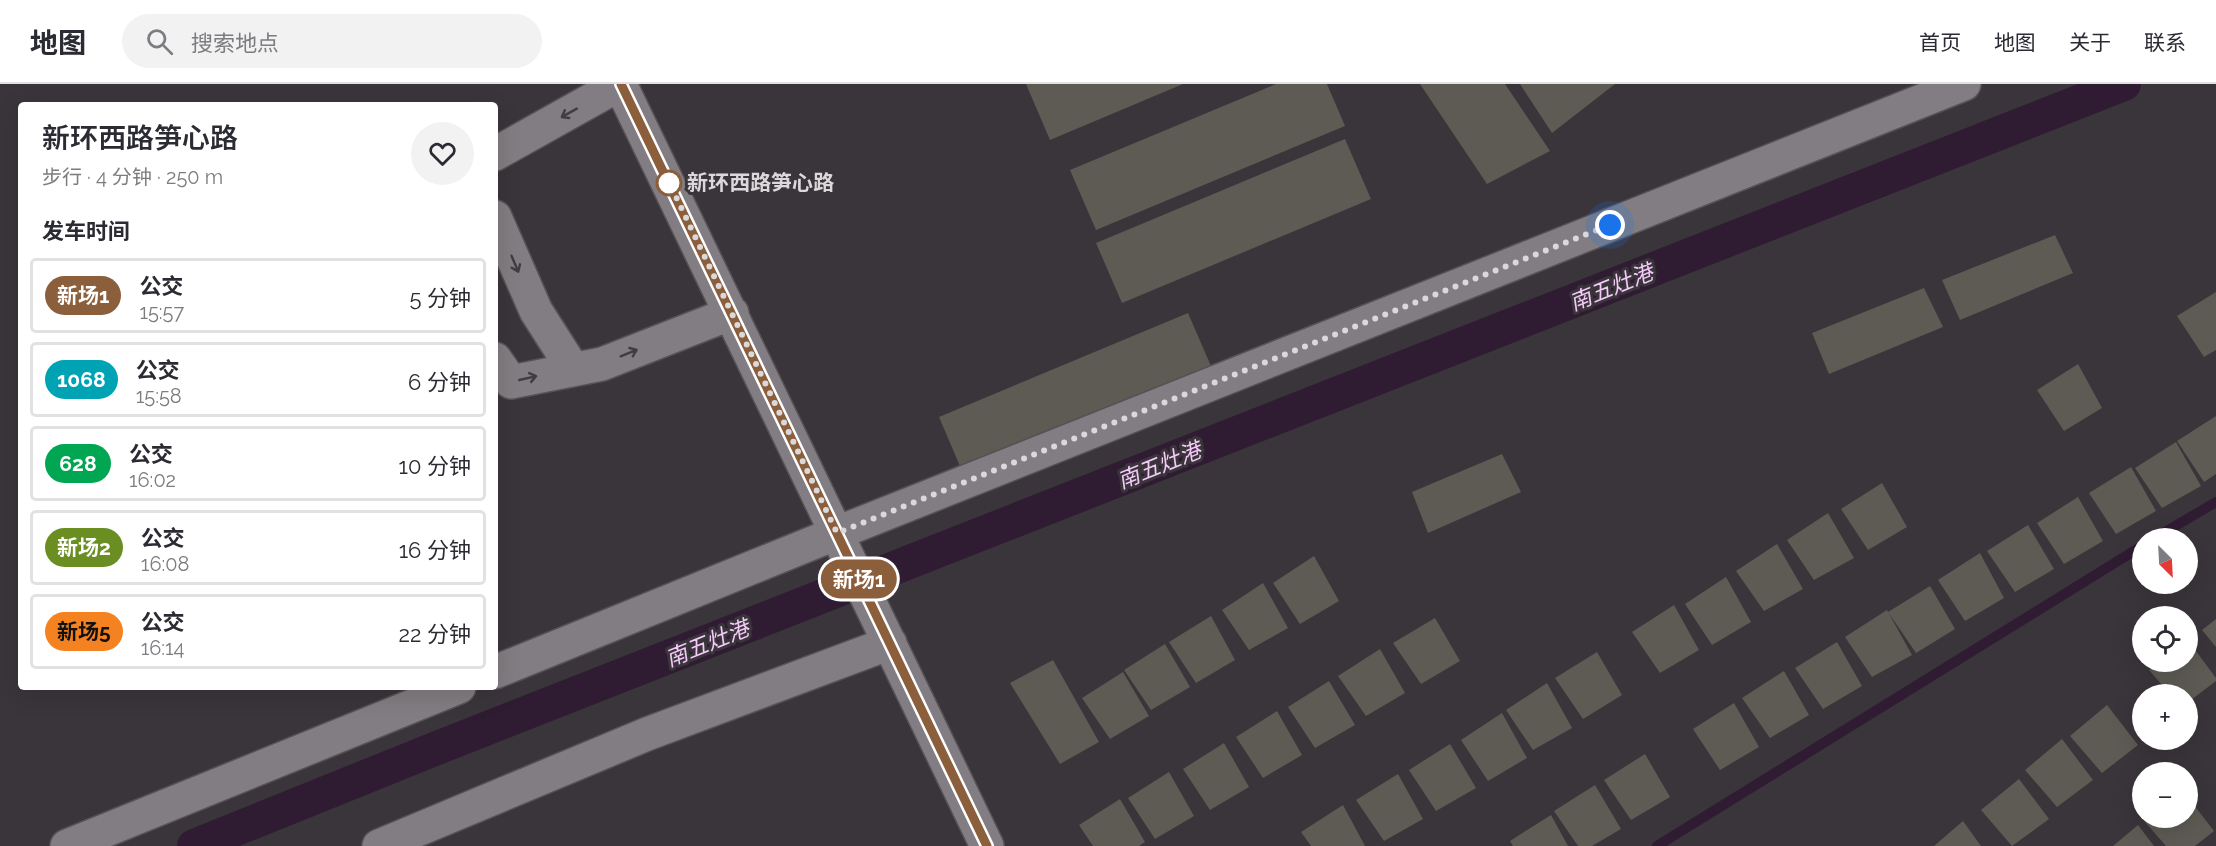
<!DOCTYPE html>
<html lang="zh">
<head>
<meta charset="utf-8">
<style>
	:root { --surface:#fff; --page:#f2f2f3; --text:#2b2b33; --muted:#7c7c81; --line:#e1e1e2 }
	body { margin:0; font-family:Raleway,"Noto Sans SC",sans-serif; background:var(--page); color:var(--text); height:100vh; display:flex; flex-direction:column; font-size:22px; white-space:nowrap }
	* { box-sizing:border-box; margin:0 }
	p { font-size:20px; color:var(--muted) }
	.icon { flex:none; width:33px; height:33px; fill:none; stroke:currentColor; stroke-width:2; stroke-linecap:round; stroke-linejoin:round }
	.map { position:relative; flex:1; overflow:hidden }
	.drawer { position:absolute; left:18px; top:18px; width:480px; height:588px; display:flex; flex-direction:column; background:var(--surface); border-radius:6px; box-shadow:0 6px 24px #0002 }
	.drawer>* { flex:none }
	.badge { padding:0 12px; border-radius:20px; font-size:21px; line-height:39px }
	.needle { width:39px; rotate:156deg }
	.buttons { position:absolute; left:2132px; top:444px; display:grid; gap:12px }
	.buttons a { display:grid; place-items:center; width:66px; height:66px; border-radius:50%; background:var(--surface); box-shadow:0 6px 24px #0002; font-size:30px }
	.you { position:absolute; width:30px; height:30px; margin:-15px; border:4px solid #fff; border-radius:50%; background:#1a73e8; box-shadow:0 0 0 9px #1a73e833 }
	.map>.badge { position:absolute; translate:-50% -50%; box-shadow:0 0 0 3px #fff }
	h2 { padding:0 24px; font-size:22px; line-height:54px }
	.round { display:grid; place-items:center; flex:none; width:63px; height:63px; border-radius:32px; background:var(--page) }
	.head { display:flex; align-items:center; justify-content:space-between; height:102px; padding:0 24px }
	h1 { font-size:28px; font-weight:600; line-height:45px }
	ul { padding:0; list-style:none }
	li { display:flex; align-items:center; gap:18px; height:75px; margin:0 12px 9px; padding:0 12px; border:3px solid var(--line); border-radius:6px }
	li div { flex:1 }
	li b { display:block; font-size:22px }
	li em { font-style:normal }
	li .badge { min-width:66px; font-weight:700; text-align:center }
	header { display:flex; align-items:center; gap:36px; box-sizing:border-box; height:84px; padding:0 30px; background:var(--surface); border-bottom:2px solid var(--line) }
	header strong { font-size:28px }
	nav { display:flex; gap:33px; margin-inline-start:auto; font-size:21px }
	.search { width:420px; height:54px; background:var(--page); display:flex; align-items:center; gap:15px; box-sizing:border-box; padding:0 21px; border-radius:33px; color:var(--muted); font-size:22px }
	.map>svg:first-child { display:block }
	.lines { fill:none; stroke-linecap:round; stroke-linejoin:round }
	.stream { stroke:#2f1b32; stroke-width:10 }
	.canal { stroke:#2f1b32; stroke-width:34 }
	.building { fill:#5d5b54 }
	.minor-casing { stroke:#555155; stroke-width:36 }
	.minor { stroke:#827d82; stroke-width:33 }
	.oneway { stroke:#413c41 }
	.line-casing { stroke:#fff; stroke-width:14 }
	.line { stroke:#8b5e3c; stroke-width:9 }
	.walk { stroke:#dbd8db; stroke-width:6; stroke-dasharray:0 10.8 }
	.stop-dot { fill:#fff; stroke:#8b5e3c; stroke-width:3 }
	.labels { text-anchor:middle; stroke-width:6; stroke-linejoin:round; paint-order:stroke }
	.stop-label { font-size:21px; font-weight:bold; fill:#dbd8db; stroke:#3a353a; text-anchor:start }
	.water-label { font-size:22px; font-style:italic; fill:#f5c9fa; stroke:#3a353a }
</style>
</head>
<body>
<header>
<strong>地图</strong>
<div class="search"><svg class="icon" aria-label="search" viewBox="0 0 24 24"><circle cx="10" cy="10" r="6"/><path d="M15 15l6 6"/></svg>搜索地点</div>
<nav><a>首页</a><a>地图</a><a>关于</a><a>联系</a></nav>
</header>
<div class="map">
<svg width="2216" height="762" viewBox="0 0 2216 762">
	<rect width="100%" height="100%" fill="#3a353a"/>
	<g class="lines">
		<path class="stream" d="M2155 454 2216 418
			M1657 762 2142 462"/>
		<path class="canal" d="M194 762 437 664 2124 0"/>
	</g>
	<path class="building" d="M1026 0H1183L1050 56Z
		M1276 0H1327L1345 42 1096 146 1070 86Z
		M1420 0H1505L1550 67 1487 100Z
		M1520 0H1615L1552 49Z
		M1345 55 1371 115 1122 219 1096 159Z
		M2055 151 2073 189 1960 236 1942 196Z
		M1924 204 1943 243 1829 290 1812 249Z
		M2216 208V266L2204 273 2177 232Z
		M1188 229 1214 289 965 394 939 333Z
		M2078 280 2102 324 2064 347 2037 306Z
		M2216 332V390L2204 398 2177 357Z
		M2176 358 2201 402 2162 424 2135 384Z
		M1502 370 1521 408 1428 449 1412 408Z
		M2131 383 2156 427 2116 450 2089 409Z
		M1882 399 1907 443 1868 466 1841 425Z
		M2078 413 2103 457 2064 480 2037 439Z
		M1828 429 1854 474 1814 496 1787 456Z
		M2028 441 2054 485 2015 508 1987 467Z
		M1777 460 1803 505 1764 527 1736 487Z
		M1980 469 2004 514 1965 537 1938 496Z
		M1314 472 1339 517 1300 540 1273 499Z
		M1726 493 1751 538 1712 561 1685 520Z
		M1263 499 1288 544 1249 566 1222 526Z
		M1930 502 1955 545 1916 569 1888 528Z
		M1674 521 1699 566 1660 589 1632 548Z
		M1887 526 1912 571 1872 593 1845 553Z
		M1211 532 1235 576 1196 599 1169 558Z
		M1435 534 1460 577 1421 600 1393 559Z
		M2216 535V563L2202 546Z
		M2187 555 2216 594V597L2187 619V610H2170L2149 586 2160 578H2187Z
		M1837 558 1862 602 1823 625 1795 584Z
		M1165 560 1190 603 1151 626 1124 586Z
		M1380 565 1405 609 1366 632 1338 592Z
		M1597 568 1622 611 1583 635 1555 594Z
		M1053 576 1099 658 1060 680 1010 599Z
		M1784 587 1809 631 1770 654 1742 614Z
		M1123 588 1149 632 1110 655 1082 614Z
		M1329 597 1355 641 1315 664 1288 623Z
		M1547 599 1572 644 1533 666 1506 626Z
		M1734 619 1759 663 1720 686 1693 645Z
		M2107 621 2138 661 2102 689 2070 652Z
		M1277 627 1302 671 1263 694 1236 653Z
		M1502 629 1527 674 1488 697 1461 656Z
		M2062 655 2093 696 2057 723 2025 686Z
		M1224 659 1249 703 1210 726 1183 685Z
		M1450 660 1476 704 1436 727 1409 686Z
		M1645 670 1670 713 1631 736 1604 696Z
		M1169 688 1194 732 1155 755 1128 714Z
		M1398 690 1423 735 1384 757 1356 716Z
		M2019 695 2049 735 2012 762 1981 726Z
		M1595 701 1621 745 1592 762H1578L1554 727Z
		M2187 712 2214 747 2195 762H2166L2145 738 2151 734H2187Z
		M1120 715 1145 758 1139 762H1093L1079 741Z
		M1343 721 1365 762H1311L1301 748Z
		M1551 731 1568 762H1513L1510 757Z
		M1963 737 1981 762H1934Z
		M2138 741 2154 762H2113Z"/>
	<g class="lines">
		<defs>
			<path id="minor" d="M620 0 987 762
				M495 70 620 0
				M495 133 536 227 573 285
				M495 275 511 298 602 280 732 229
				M495 588 837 449 1964 0
				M67 762 459 603
				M379 762 647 650 890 559"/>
		</defs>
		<use href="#minor" class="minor-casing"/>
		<use href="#minor" class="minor"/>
	</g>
	<defs><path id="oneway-shaft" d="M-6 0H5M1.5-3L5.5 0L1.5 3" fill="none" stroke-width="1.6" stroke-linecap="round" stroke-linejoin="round" transform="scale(1.5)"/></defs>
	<g class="oneway">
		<use href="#oneway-shaft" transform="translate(569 29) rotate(151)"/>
		<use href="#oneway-shaft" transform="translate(515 180) rotate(67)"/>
		<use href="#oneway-shaft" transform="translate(629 269) rotate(-22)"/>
		<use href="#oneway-shaft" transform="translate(528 294) rotate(-13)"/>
	</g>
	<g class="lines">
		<defs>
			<path id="line" d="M621 0 987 762"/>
		</defs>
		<use href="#line" class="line-casing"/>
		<use href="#line" class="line"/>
		<path class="walk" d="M669 99 666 92 837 449 1610 141"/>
	</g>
	<circle class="stop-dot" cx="669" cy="99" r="12"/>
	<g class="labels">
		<g class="stop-label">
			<text x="687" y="106">新环西路笋心路</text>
		</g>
		<g class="water-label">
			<text transform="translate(1611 203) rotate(-22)" y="8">南五灶港</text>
			<text transform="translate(1159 381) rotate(-22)" y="8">南五灶港</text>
			<text transform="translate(707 559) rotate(-22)" y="8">南五灶港</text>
		</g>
	</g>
</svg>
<div class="buttons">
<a><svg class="needle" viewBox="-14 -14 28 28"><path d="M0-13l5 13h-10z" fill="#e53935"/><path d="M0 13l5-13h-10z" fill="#7c7c81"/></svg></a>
<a><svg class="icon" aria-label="locate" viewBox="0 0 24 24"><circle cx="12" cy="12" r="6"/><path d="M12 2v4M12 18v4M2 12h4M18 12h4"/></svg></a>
<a>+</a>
<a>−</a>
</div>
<div class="you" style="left:1610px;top:141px"></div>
<b class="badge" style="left:859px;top:495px;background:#8b5e3c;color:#fff">新场1</b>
<section class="drawer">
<div class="head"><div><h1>新环西路笋心路</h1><p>步行 · 4 分钟 · 250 m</p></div><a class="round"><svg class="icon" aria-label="heart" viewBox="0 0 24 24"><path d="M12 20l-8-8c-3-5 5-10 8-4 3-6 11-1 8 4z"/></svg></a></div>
<h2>发车时间</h2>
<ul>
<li><span class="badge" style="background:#8b5e3c;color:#fff">新场1</span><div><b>公交</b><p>15:57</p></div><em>5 分钟</em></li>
<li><span class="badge" style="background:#00a3b4;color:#fff">1068</span><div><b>公交</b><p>15:58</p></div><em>6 分钟</em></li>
<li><span class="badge" style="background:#00a651;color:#fff">628</span><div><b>公交</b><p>16:02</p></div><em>10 分钟</em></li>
<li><span class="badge" style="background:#6b8e23;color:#fff">新场2</span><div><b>公交</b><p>16:08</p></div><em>16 分钟</em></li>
<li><span class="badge" style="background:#f58220;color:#111">新场5</span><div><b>公交</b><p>16:14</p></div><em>22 分钟</em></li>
</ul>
</section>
</div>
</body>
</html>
